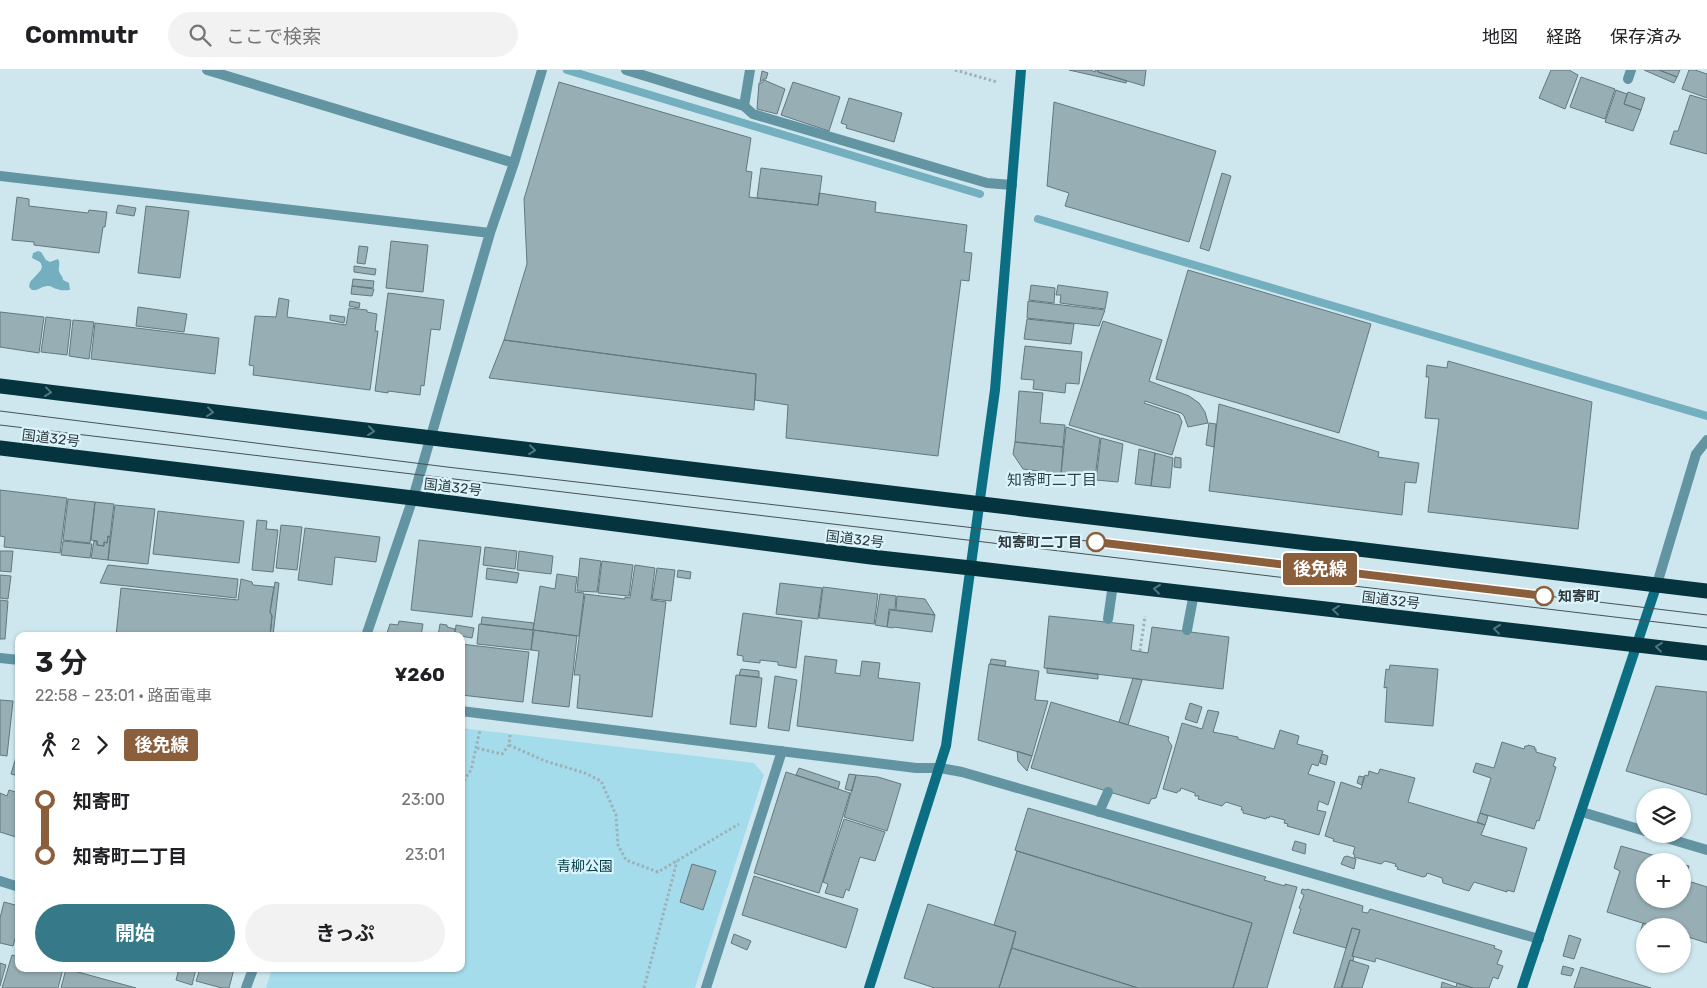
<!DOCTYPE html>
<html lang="ja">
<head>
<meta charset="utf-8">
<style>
	:root { --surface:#fff; --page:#f2f2f2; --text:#202124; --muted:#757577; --line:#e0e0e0; --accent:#367989 }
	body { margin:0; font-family:Rubik,"Noto Sans JP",sans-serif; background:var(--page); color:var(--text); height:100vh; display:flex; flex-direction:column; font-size:19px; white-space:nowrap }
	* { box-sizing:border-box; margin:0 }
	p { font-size:16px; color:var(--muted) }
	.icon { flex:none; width:28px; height:28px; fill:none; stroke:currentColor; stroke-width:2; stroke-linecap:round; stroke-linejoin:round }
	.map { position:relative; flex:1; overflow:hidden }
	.side { position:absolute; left:15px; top:562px; width:450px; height:340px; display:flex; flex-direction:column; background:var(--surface); border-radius:10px; box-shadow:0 1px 4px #0004 }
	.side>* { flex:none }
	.badge { padding:0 10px; border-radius:4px; font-size:18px; line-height:32px }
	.controls { position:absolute; left:1636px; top:718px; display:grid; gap:10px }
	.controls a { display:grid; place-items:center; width:55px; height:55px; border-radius:50%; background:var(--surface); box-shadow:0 1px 4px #0004; font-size:25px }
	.map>.badge { position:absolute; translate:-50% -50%; box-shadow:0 0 0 2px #fff }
	.legs { display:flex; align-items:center; gap:8px; height:55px; padding:0 20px; font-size:16px }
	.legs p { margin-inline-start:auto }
	.summary { display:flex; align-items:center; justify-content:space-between; height:85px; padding:0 20px }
	h1 { font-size:28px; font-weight:700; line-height:38px }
	.button { display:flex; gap:10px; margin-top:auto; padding:10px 20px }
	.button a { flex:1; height:58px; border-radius:30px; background:var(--accent); color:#fff; font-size:20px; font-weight:700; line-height:58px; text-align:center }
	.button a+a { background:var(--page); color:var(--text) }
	ul { padding:0 20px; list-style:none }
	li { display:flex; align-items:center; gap:18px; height:55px; font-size:19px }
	li i { display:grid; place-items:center; width:8px; height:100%; margin:0 6px; background:currentColor }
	li i::after { content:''; width:12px; height:12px; margin:-6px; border:4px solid; border-radius:50%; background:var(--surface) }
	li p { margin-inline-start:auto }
	li:first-child i { background:linear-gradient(#0000 50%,currentColor 0) }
	li:last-child i { background:linear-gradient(currentColor 50%,#0000 0) }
	header { display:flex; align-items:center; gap:30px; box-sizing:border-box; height:70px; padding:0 25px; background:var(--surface); border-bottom:1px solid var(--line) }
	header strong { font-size:24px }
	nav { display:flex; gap:28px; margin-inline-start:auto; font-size:18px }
	.search { width:350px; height:45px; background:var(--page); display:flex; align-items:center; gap:12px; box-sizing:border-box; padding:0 18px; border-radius:28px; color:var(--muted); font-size:19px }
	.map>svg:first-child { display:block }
	.green { fill:#a4dceb }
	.water { fill:#73afbf }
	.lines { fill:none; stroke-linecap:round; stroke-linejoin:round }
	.stream { stroke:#73afbf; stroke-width:8 }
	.building { fill:#96aeb4; stroke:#62787f }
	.path { stroke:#9db1b7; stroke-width:3; stroke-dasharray:2.5 2.5; stroke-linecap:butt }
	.lane { stroke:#6394a2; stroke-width:10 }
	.street { stroke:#6394a2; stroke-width:10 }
	.secondary { stroke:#0b6e82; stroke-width:10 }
	.highway { stroke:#05343f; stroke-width:15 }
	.tram { stroke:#465154; stroke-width:1 }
	.oneway { stroke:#507781 }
	.line-1-casing { stroke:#fff; stroke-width:11 }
	.line-1 { stroke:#8b5e3c; stroke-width:8 }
	.stop-1-dot { fill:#fff; stroke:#8b5e3c; stroke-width:2.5 }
	.labels { text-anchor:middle; stroke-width:4.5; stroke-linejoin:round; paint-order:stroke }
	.street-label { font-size:14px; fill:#313a3d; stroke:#dbf4fb }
	.stop-label { font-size:14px; font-weight:bold; fill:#313a3d; stroke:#dbf4fb; text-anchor:end }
	.park-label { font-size:14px; fill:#07404c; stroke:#dbf4fb }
	.neighbourhood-label { font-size:15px; fill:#2c4147; stroke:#dbf4fb }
</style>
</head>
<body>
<header>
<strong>Commutr</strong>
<div class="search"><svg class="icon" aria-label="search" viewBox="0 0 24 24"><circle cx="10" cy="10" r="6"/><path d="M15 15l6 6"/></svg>ここで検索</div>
<nav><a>地図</a><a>経路</a><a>保存済み</a></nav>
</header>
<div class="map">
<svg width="1707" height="918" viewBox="0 0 1707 918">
	<rect width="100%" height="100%" fill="#cee7ee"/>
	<path class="green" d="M461 658 754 693 764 705 695 918H266L272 899H461Z"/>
	<path class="water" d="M38 181 41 182 46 190 50 192 58 189C61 194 58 197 59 201 60 205 63 206 63 210L69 213 70 220C67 220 61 221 57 219 54 219 52 216 49 216 42 215 39 221 32 220L29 217 30 212 41 200 42 196 40 192 32 188 33 183Z"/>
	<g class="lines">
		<path class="stream" d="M567 0 980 124
			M1038 149 1707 346"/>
	</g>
	<path class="building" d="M1069 0H1090L1095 2V0H1098V2L1127 11 1126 13Z
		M1098 0H1146L1144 16 1098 2Z
		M1551 0H1569L1578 5 1565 39 1539 28Z
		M1644 0H1659L1677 7 1674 13Z
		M1659 0H1680L1677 7Z
		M1689 0H1695L1707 4V28L1682 19Z
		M762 1 768 3 766 9H764L760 12Z
		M1581 7 1615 19 1605 49 1570 37Z
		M764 10 785 19 777 44 757 39 759 13H762Z
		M559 12 751 68 746 101 752 102 749 127 818 135 819 123 876 132 875 142 967 155 964 182 972 183 969 211 961 210 938 386 786 368 788 335 755 330 756 304 504 270 527 194 524 129Z
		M793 12 840 27 829 61 781 45Z
		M1616 20 1627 24 1624 34 1641 40 1633 61 1605 52Z
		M1628 22 1645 28 1641 40 1624 34Z
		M1690 25 1707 30V84L1670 74 1674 61H1678Z
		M849 28 902 43 894 72 846 58 847 55 841 53Z
		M1054 32 1216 81 1189 172 1065 136 1069 123 1047 116Z
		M761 98 822 106 818 135 757 128Z
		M1222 103 1231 106 1209 181 1200 178Z
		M17 127 29 129V136L88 143 89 140 107 142 105 157H103L99 183 34 175V172L12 170Z
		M118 135 136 138 134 146 116 143Z
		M146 136 189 141 180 208 138 203Z
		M391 171 428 175 423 222 386 218Z
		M359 176 368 177 365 194 357 193Z
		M354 196 376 199 375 205 354 202Z
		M1188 200 1371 254 1339 363 1156 309Z
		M353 209 374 211 373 218 352 216Z
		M1031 215 1055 218 1054 233 1029 230Z
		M1058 215 1108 222 1105 239 1060 233 1061 225H1056Z
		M352 216 374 219 372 226 351 224Z
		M388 223 444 230 440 260 431 259 424 316 421 315 420 325 388 321V323L375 321Z
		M279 228 289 230 287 247 346 255 349 238 367 240V242L377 244 375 261H378L370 320 253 305 254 296 249 295 255 246 276 247Z
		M350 231 360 233 359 238 349 236Z
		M1028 231 1105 240 1099 256 1027 248Z
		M138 237 187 244 184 262 136 256Z
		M0 242 44 247 39 283 0 277Z
		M330 245 345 247 344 253 330 250Z
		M46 247 71 250 67 285 41 282Z
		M1027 249 1074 254 1071 274 1024 269Z
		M73 250 94 252 89 289 69 286Z
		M1103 251 1162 270 1149 311 1189 326 1199 333 1205 342 1208 353 1188 357 1184 346 1181 343 1145 331 1144 333 1179 345 1182 352 1172 385 1069 355Z
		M95 253 219 268 215 304 91 289Z
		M504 270 756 304 754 340 489 308Z
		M1025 276 1082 282 1079 314 1066 313 1065 323 1033 319 1034 310 1021 309Z
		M1448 291 1592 332 1578 459 1428 442 1439 349 1425 348 1429 307H1426L1427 295 1447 298Z
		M1019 321 1043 323 1040 353 1065 355 1063 377 1015 372Z
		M1219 334 1379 382 1378 387 1419 393 1416 413 1405 412 1402 445 1209 421Z
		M1209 353 1216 354 1214 377 1206 375Z
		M1066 357 1100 368 1095 408 1061 404Z
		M1101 368 1123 374 1118 412 1096 410Z
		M1015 372 1063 377 1061 404 1023 399 1013 384Z
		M1139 379 1155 383 1151 416 1135 414Z
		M1155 383 1173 388 1170 418 1151 416Z
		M1175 387 1181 388V398L1174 397Z
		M0 420 67 428 60 483 4 477 5 467 0 466Z
		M68 429 95 432 90 473 63 470Z
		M95 432 114 434 110 467 108 466 107 473 104 472V476L97 475V471L91 470Z
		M115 435 155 439 148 494 108 490Z
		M158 441 244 451 239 493 153 484Z
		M257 450 267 451 266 459 278 460 273 502 252 500Z
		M281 455 302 457 297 500 276 498Z
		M305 458 380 467 376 492 335 487 332 515 298 510Z
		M108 466 110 467 108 490 91 488 94 471H97V475L104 476V472L107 473Z
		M419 470 481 477 472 547 411 540Z
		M63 471 92 474 90 488 61 485Z
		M485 477 517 481 515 499 483 495Z
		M0 481H13L11 502 0 501Z
		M519 481 553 486 551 504 517 500Z
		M580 488 601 491 597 522 577 521Z
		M602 491 633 495 629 526 598 523Z
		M108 495 238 509 236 528 100 513Z
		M635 495 655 498 651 530 666 532 652 647 577 638 580 605H574L585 524 625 529V527L630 528Z
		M487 498 519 503 517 513 486 509Z
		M657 498 675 500 671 531 652 529Z
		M678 500 691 502 690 509 677 507Z
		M557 504 577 507 575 522 584 523 579 566 533 560 540 516 555 519Z
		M0 505 11 506 8 529 0 528Z
		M241 509 252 512 253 515 274 517 270 542 272 546 270 566H116L121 518 238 530Z
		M275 512 279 513 273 566H270L272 546 270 542Z
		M780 513 822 518 818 549 776 544Z
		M823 517 878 524 874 554 819 548Z
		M880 524 896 526 895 540 889 539 887 557 875 555Z
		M897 526 925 529 935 545 896 540Z
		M0 530 8 531 5 569H0Z
		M890 540 935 545 932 562 893 557V558L887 557Z
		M743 543 802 551 796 598 778 595V592L760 590V593L743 591V586L737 585Z
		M1049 546 1134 555 1131 580 1148 583 1152 557 1229 567 1223 619 1044 598Z
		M482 547 534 553 533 560 481 554Z
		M399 551 423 554 421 566H386L390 554 398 555Z
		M440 554 447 555V557L455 559 453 566H438Z
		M479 554 533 560 531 580 477 574Z
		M456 555 474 558 472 568 455 565Z
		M534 560 577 566 569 637 532 633 539 581 531 580Z
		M461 574 529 582 523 632 461 625Z
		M805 586 837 590 835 603 860 606 862 591 880 593 878 608 920 613 913 671 797 656Z
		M991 589 1006 591 1005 596 990 594Z
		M989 594 1039 601 1035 630 1048 631 1032 686 978 670Z
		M1390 595 1438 599 1433 656 1385 652 1387 617 1384 618 1386 599 1389 600Z
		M1047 598 1098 604V609L1047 603Z
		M741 599 759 601V607L739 605Z
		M736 605 762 608 756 657 730 654Z
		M775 606 797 610 789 661 768 658Z
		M1133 608 1142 610 1128 655 1119 652Z
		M1656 616 1707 622V725L1626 701Z
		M0 630 13 631 7 686 0 685Z
		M1051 632 1169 667 1168 670 1172 676 1156 728 1151 729 1149 734 1031 698Z
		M1190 633 1202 637 1197 653 1185 649Z
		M1208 640 1219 642 1213 662 1238 667V669L1274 679 1280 660 1299 666 1297 674 1323 681 1318 696 1312 694 1308 704 1335 712 1328 735 1319 731 1317 740 1326 742 1319 765 1287 756 1288 754 1284 753 1285 750 1270 746 1269 748 1267 747 1266 749 1243 743V740H1241L1242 737 1226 732 1222 736 1198 729 1199 726H1195V723L1181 718 1180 721H1178L1177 723 1163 719 1182 653 1202 659Z
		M1502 672 1524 679 1525 676H1528V675L1535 677 1534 679H1536V682L1556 688 1553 696 1556 697 1539 751 1537 750 1534 759 1480 743 1491 708 1473 702 1476 693 1494 698Z
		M19 677V706L11 704Z
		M1017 681 1032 686 1027 701 1018 691Z
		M1322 684 1328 686 1326 695 1320 693Z
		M799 698 840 712 838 719 796 705Z
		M1380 699 1415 708 1408 732 1485 755 1481 765 1527 778 1514 822 1507 820V822L1474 812 1469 821 1443 813 1442 808 1427 803 1426 806 1423 807 1397 799 1398 797 1395 796 1396 794 1385 791 1381 794 1354 787 1355 785 1353 784 1355 777 1333 771 1334 769 1325 766 1341 712 1361 719 1365 705 1368 706 1369 701 1378 704Z
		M786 702 850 723 819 823 754 803Z
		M849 704 856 705 852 721 845 719Z
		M856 705 878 707 901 714 887 761 844 747Z
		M1359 706 1364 707 1362 715 1357 713Z
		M9 720 19 723V768L0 762V723L7 726Z
		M1028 738 1266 807 1264 810 1285 816V814L1297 817 1267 918H1233L1252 853 1017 781 1015 780Z
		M1480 743 1488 746 1485 755 1477 752Z
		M844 749 885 762 875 791 860 787 849 821 846 819 843 828 825 823 828 814 823 812Z
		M1295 771 1306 774 1305 784 1292 780Z
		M1621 776 1673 791H1645V829H1682V794L1689 796 1685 810 1707 817V873L1682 865V856H1652L1607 842 1620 801 1614 798Z
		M1017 781 1252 853 1233 918H1138L1012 878 1016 862 994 855Z
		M1347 786 1356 789 1354 799 1341 794 1344 787Z
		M692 794 716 801 703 840 680 832Z
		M754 806 858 839 846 878 742 845Z
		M1302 819 1306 820 1307 819 1363 836 1362 842 1368 843 1370 839 1495 876 1494 878 1502 881 1497 894 1503 896 1498 909 1493 907 1489 918H1473L1376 888 1375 892 1352 886 1360 860 1352 858 1346 878 1293 863 1301 839 1299 838 1304 825 1301 823Z
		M4 832 19 836V855L13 876 0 873V848Z
		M928 834 1016 862 999 918H935L904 908Z
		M1643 853 1650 856H1645V865L1640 863Z
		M1352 858 1360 860 1352 886H1354L1353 891 1350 890 1341 918H1334Z
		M734 864 751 871 747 880 731 873Z
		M1569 865 1581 869 1574 889 1563 886Z
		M1012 878 1138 918H999Z
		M12 885 19 887V899H63L58 918H2Z
		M1350 890 1369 896 1362 918H1342Z
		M0 893 6 895 0 916Z
		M1563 896 1574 899 1571 906 1561 904Z
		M1581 897 1651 918H1574Z
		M66 899H67L136 918H61Z
		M179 899H196L192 915 176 910Z
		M200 899H234L229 918H222L196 911Z
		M1442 912 1456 917 1457 913 1473 918H1441Z"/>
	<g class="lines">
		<path class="path" d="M955 0 997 12
			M1140 581 1145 546
			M509 675 545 691 585 703 601 711 616 745 618 775 626 790 658 802 739 754
			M477 678 502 684 509 675 510 665
			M461 715 471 700 480 660
			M644 918 677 791"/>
		<path class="lane" d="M1108 549 1113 514
			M1187 560 1194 523
			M1099 742 1108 722"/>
		<path class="street" d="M207 0 514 93
			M626 0 744 36 753 44 987 113 1012 115
			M1628 9 1631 0
			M744 36 750 0
			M0 106 490 163
			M1657 514 1696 384 1707 370
			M366 566 413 428 490 163 514 93 542 0
			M0 588 19 590
			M461 641 916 698H940L962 702 1539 869
			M1582 742 1645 761
			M1653 764 1707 780
			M0 811 19 817
			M246 918 253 899
			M706 918 782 681"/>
		<path class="secondary" d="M869 918 946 676 995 320 1021 0
			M1522 918 1657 514"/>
		<path class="highway" d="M0 316C569 386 1139 448 1707 521
			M0 378 413 428 871 487 971 498 1707 583"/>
		<path class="tram" d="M0 341 447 397 1096 472 1707 545
			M0 355 1707 558"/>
	</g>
	<defs><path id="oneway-chevron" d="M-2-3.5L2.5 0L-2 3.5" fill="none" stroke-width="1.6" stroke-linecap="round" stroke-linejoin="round" transform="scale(1.25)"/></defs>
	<g class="oneway">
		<use href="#oneway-chevron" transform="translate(48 322) rotate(7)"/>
		<use href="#oneway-chevron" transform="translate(210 342) rotate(7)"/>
		<use href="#oneway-chevron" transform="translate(371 361) rotate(7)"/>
		<use href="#oneway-chevron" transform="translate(532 380) rotate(6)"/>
		<use href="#oneway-chevron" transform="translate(1157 519) rotate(-173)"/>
		<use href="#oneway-chevron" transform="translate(1336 540) rotate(-173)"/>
		<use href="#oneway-chevron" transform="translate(1497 559) rotate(-173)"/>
		<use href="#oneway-chevron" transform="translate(1659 577) rotate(-173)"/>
	</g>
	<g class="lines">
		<defs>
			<path id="line-1" d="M1096 472 1544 526"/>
		</defs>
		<use href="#line-1" class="line-1-casing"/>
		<use href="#line-1" class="line-1"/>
	</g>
	<g class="stop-1-dot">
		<circle cx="1096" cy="472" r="9"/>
		<circle cx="1544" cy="526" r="9"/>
	</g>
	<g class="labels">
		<g class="street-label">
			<text transform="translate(51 368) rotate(7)" y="5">国道32号</text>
			<text transform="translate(453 417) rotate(7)" y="5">国道32号</text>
			<text transform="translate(855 469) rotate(7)" y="5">国道32号</text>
			<text transform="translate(1391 530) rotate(7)" y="5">国道32号</text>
		</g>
		<g class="stop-label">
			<text x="1082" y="477">知寄町二丁目</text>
			<text x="1558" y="531" text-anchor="start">知寄町</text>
		</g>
		<g class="park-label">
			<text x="585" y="801">青柳公園</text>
		</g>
		<g class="neighbourhood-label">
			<text x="1052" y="415">知寄町二丁目</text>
		</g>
	</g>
</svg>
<div class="controls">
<a><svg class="icon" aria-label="layers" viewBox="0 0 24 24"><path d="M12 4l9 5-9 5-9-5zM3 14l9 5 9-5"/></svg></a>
<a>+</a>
<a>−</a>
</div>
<b class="badge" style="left:1320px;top:499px;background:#8b5e3c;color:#fff">後免線</b>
<section class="side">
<div class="summary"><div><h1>3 分</h1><p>22:58 – 23:01 · 路面電車</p></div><b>¥260</b></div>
<div class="legs"><svg class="icon" aria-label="walk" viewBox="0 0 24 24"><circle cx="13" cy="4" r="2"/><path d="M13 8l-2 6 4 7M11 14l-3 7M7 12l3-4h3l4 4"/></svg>2<svg class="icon" aria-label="forward" viewBox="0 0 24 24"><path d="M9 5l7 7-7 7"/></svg><b class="badge" style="background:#8b5e3c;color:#fff">後免線</b></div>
<ul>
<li><i style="color:#8b5e3c"></i><b>知寄町</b><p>23:00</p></li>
<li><i style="color:#8b5e3c"></i><b>知寄町二丁目</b><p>23:01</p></li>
</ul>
<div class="button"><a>開始</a><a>きっぷ</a></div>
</section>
</div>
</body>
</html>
